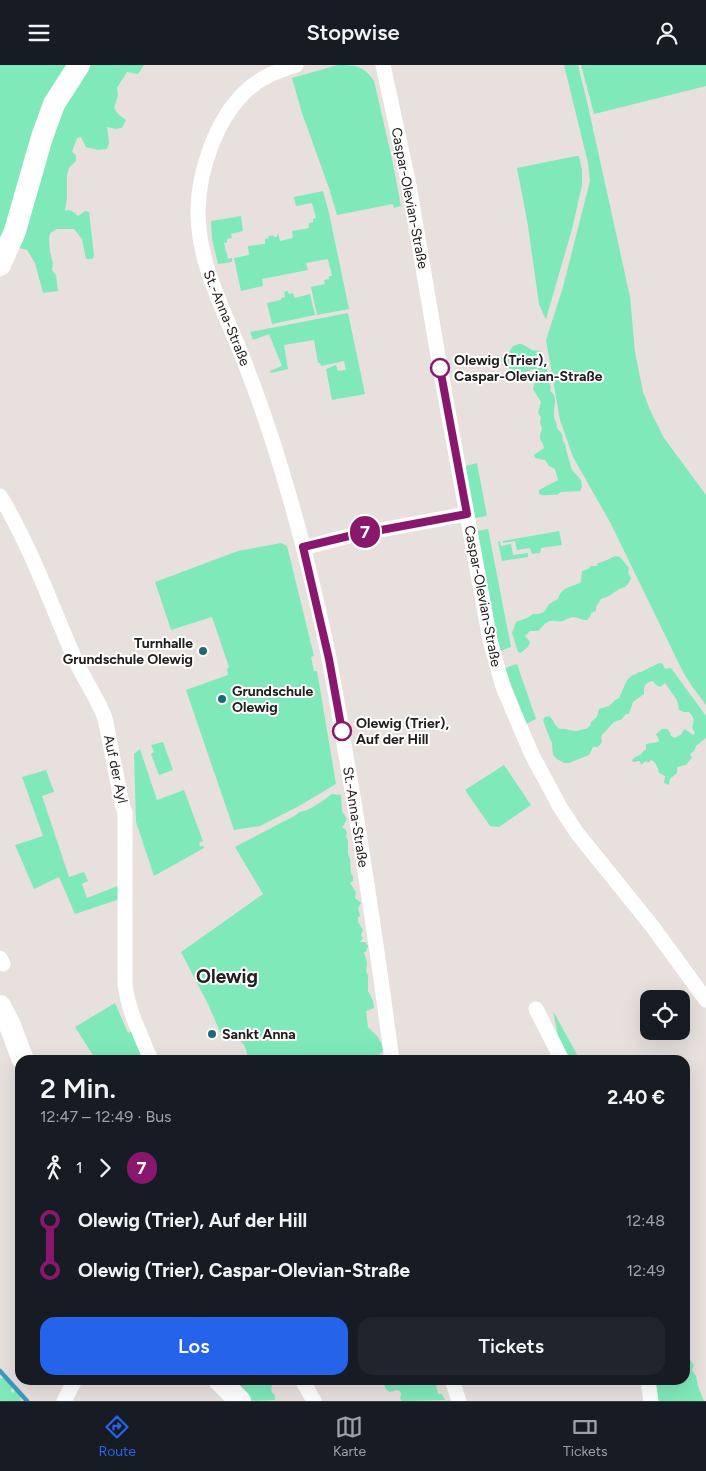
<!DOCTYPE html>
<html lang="de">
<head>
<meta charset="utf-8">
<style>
	:root { --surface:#171b24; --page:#20242c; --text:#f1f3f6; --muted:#9ea1a6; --line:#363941; --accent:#2563eb }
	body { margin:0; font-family:Figtree,sans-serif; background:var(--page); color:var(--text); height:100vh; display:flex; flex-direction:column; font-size:19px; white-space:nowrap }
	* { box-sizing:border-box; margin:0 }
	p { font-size:16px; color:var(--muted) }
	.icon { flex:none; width:28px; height:28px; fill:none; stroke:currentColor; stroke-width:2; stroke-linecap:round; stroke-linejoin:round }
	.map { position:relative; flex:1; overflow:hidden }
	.panel { position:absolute; left:15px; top:990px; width:675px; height:330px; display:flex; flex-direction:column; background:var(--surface); border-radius:15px; box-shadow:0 5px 20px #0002 }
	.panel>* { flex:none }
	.badge { padding:0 10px; border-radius:16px; font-size:18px; line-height:32px }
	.buttons { position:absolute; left:640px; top:925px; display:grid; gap:10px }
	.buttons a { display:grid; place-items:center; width:50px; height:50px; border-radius:10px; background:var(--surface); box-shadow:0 5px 20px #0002; font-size:25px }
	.map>.badge { position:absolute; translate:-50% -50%; box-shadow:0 0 0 2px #fff }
	.legs { display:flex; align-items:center; gap:8px; height:55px; padding:0 25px; font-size:16px }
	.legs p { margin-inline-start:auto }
	.summary { display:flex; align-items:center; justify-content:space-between; height:85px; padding:0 25px }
	h1 { font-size:28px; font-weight:600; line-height:38px }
	.primary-button { display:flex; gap:10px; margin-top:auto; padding:10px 25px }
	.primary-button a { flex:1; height:58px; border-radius:15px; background:var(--accent); color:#fff; font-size:20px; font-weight:600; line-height:58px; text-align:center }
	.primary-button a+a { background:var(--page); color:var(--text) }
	ul { padding:0 25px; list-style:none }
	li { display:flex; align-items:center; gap:18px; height:50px; font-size:19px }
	li i { display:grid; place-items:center; width:8px; height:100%; margin:0 6px; background:currentColor }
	li i::after { content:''; width:12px; height:12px; margin:-6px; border:4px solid; border-radius:50%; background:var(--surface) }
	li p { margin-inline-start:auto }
	li:first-child i { background:linear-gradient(#0000 50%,currentColor 0) }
	li:last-child i { background:linear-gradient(currentColor 50%,#0000 0) }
	header { display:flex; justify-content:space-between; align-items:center; height:65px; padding:0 25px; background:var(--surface); font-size:22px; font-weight:600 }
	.tabs { display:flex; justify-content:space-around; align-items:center; height:70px; border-top:1px solid var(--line); background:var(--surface); font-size:14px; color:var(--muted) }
	.tabs a { display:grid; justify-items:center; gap:2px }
	.tabs .on { color:var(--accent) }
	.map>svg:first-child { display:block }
	.green { fill:#7fe9ba }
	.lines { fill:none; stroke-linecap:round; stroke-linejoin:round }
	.stream { stroke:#3a9cc0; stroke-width:4.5 }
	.street { stroke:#fff; stroke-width:15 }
	.secondary { stroke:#fff; stroke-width:22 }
	.line-1-casing { stroke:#fff; stroke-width:11 }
	.line-1 { stroke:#8a176e; stroke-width:8 }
	.stop-1-dot { fill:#fff; stroke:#8a176e; stroke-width:2.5 }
	.poi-dot { fill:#216876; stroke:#fff; stroke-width:2 }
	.labels { text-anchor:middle; stroke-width:4; stroke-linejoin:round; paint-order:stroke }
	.street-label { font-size:14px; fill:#23201f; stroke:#fff }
	.stop-label { font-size:14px; font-weight:bold; fill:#23201f; stroke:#fff; text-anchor:start }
	.poi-label { font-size:14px; font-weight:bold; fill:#23201f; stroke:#fff; text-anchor:start }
	.district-label { font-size:19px; font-weight:bold; fill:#23201f; stroke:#fff }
</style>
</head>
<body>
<header><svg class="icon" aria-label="menu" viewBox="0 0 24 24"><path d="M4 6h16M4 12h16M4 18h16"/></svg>Stopwise<svg class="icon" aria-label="person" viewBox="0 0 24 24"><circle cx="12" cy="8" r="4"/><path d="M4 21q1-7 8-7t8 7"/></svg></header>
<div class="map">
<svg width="706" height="1336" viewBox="0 0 706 1336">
	<rect width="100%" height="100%" fill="#e7e0dd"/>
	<path class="green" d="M0 0H144L138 9 127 7 117 23 118 30 114 43 118 49 126 55 122 63 116 64 107 62 109 78 107 84 98 85 86 82 81 72 77 73 72 87 76 90V96L69 103 67 110V133L65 146C71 144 74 147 78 151L85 146 89 147 94 190 93 194H86L82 174 74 164H57L50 168 49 174 50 187 53 198 52 205 56 210 58 226 43 228 35 198 27 185 12 181 0 195Z
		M338 0C356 0 364 1 374 16L392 94 401 141 394 143 393 139 337 150 329 123 302 48 292 13Z
		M564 0H578L588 41 630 232 635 287 643 327 650 345 664 373 706 430V640L691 620 683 607 611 459 573 392 560 355 546 275 563 222 590 116 588 98Z
		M581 0H706V21L594 49Z
		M576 91H579L582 105V120L572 164 546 254 545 253 539 239 528 161 517 103Z
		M323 126 329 148 349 244 317 250 311 222 325 219 324 215 329 214V211H332L328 194 306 198 308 205 262 214 263 221 241 226 234 193 249 190 248 181 265 179V174L269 173 268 171 273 170 274 172H277L278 168 280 176 293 173 292 166 309 163V158L313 157V154L316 153 312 138 296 141 294 132Z
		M241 151 243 166 231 169 232 173 227 174V177L224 178 228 194 232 193V197L218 199 212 174 211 156Z
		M288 226 289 229 293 228 295 233 310 229 315 250 272 259 267 238 281 235V233L285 232 284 227Z
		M348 248 365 329 332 335 326 304 336 300 338 306 346 305 344 296 321 301 320 298H318L314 275 284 280 288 304 271 308 270 306 282 301 269 269 253 275 250 267Z
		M519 279H522L532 285 541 286 545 295 548 309V314L551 323 550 326C559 332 553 341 554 350 554 355 557 357 557 363L562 369 563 376 565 379 567 388 572 405 581 415 582 422 580 426 561 427 557 430C550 429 545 432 539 429V425L558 415 555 404 549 401 545 395 535 393 534 390 544 383C542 372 537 377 542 364L540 357 541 352 538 348 541 337 533 324 535 316 537 311 536 305 533 304C528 307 520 309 514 306 509 305 508 300 506 296L486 300 483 296 485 292H506L513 281Z
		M477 398 487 451 475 453 465 401Z
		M488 464 511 582 500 586 494 558 477 466Z
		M559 466 562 480 541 483 540 488 532 489 530 483 517 485 515 476 503 478V476Z
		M500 476 501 481 511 479 513 490 528 488V492L502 496 498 477Z
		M281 478 287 481 314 591 311 592 314 606H317L336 719 299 741 260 761 234 765 186 625 228 610 227 604 229 602 212 552 171 565 155 517 238 486Z
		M615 491 620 492 629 503 628 508 631 513 629 518 625 522 619 524 609 531 601 534 596 542V546L591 548C588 561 580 552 573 552 568 553 567 555 562 556 558 557 555 555 550 556 544 558 543 562 538 566H530L525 571 530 577 528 582 520 588 518 587 512 568 516 557 527 553 533 549H538L544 547 549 539 558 534C562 521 571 523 581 517L582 506 588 504 591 501H597L598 498C601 498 613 492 615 491Z
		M659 598H662L665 604 671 603 706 651V673L696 681 694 686 690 689 692 693C685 700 688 700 677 702V708L670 714 669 720 664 718 665 711 659 708C658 703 656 697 651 695L648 698 646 696 641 700 640 696 633 697 632 695 634 693 641 689 644 685H646V679L658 677 659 675 656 669 662 664C668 663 670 666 671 671L675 673 682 669V667L685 664 693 670 695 668 692 663C694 656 695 653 689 647H684L679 645 677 635 665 618 660 622 656 620 653 616C644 618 644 621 644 629L633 637 629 649H626L622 654 614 657 601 671 602 677 598 682H593L589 690 569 698H564L557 694 553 690 552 678 550 674 543 655 545 652 549 651C554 655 554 661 560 664 566 663 569 666 575 666 579 666 582 664 586 664L590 661 591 657 597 652 599 644 609 641 615 635 619 633 627 615 633 610 636 609 639 607H641Z
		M517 599 536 654 526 659 505 603Z
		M163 677 173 705 159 710 151 689 154 687 151 680Z
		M140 684 157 735 184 725 203 776 199 778 200 781H203L204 783 154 811 136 757 134 689Z
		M504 700 531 740 499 762 490 761 465 725Z
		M46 705 54 727 42 731 69 812 84 807 88 816 82 819 87 833 120 820V834L75 849 59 812 34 824 15 780 43 771 22 712Z
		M332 729 341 730 342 746 347 754 342 763 345 764 347 767 346 772 348 775V789L350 794 351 809 353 811V816L350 818 356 827 355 833 361 838 358 843 360 851 358 853V857L363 865 361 870 363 873 360 877H365L368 881 366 887H364L367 898 366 907 368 910V926L373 936 374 943 366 946 368 962 378 972 382 980 383 986 377 992V995H247C249 980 238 969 223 974L209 941 181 887 263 829 235 782 296 750C299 746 302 747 307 745 316 741 324 735 332 729Z
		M115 938 128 968 132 966 144 995H90L94 992 75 962Z
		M553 946 580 995H567L559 976Z
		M685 1275 687 1291 694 1300 692 1305 696 1311 698 1321 704 1336H654L650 1315H685Z
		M0 1313H8L13 1319 11 1326 13 1328 15 1326H19L21 1336H0Z
		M224 1315H273C273 1321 268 1326 275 1330V1335L242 1336Z
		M385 1315H435L438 1329H442L445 1335 402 1336 400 1334 401 1329 400 1326 397 1325 390 1327C385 1325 384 1321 385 1315Z"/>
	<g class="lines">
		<path class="stream" d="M0 1306 27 1336"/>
		<path class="street" d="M296 0C277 6 259 13 245 27 216 55 199 105 198 144 197 200 227 250 246 301 269 360 288 423 304 485 313 521 322 557 329 594 338 637 344 682 352 725 367 815 380 905 392 995
			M383 0 409 120 439 297 490 575 503 622 532 690 560 742 577 768 652 861 706 935
			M0 431C31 482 50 537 74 592 83 613 97 632 105 653L122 739 125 748V919C128 946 141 970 151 995
			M303 483 349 471 467 449
			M0 893 3 899
			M536 944 562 995
			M302 1315 314 1336
			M452 1315 459 1336
			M648 1315 651 1336
			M64 1336 75 1315"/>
		<path class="secondary" d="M0 200 15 166 42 72 54 39 79 0
			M0 941 9 958 23 995
			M219 1315 240 1336"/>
	</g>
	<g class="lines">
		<defs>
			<path id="line-1" d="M342 666 329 594 303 482 349 471 467 449 440 303"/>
		</defs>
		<use href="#line-1" class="line-1-casing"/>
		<use href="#line-1" class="line-1"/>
	</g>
	<g class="stop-1-dot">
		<circle cx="440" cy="303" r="9"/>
		<circle cx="342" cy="666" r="9"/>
	</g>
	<g class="poi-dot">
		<circle cx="203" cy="586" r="5"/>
		<circle cx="222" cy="634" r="5"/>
		<circle cx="212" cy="969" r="5"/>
	</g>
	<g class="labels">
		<g class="street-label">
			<text transform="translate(410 133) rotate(79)" y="5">Caspar-Olevian-Straße</text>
			<text transform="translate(227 253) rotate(68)" y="5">St.-Anna-Straße</text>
			<text transform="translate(483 531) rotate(79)" y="5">Caspar-Olevian-Straße</text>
			<text transform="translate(116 704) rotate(78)" y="5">Auf der Ayl</text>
			<text transform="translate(356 752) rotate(81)" y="5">St.-Anna-Straße</text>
		</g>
		<g class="stop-label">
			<text x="454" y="300">Olewig (Trier),<tspan x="454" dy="16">Caspar-Olevian-Straße</tspan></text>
			<text x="356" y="663">Olewig (Trier),<tspan x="356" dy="16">Auf der Hill</tspan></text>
		</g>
		<g class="poi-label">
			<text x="193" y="583" text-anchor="end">Turnhalle<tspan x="193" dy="16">Grundschule Olewig</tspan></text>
			<text x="232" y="631">Grundschule<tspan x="232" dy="16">Olewig</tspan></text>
			<text x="222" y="974">Sankt Anna</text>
		</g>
		<g class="district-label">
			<text x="227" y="918">Olewig</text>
		</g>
	</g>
</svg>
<div class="buttons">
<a><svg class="icon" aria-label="locate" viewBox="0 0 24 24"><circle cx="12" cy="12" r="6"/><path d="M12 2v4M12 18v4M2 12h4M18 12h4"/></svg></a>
</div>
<b class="badge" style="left:365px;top:467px;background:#8a176e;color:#fff">7</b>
<section class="panel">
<div class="summary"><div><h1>2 Min.</h1><p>12:47 – 12:49 · Bus</p></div><b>2.40 €</b></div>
<div class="legs"><svg class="icon" aria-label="walk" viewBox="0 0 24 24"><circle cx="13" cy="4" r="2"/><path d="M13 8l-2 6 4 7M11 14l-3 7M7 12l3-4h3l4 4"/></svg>1<svg class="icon" aria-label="forward" viewBox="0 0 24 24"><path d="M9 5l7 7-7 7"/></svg><b class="badge" style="background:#8a176e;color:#fff">7</b></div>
<ul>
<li><i style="color:#8a176e"></i><b>Olewig (Trier), Auf der Hill</b><p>12:48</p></li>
<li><i style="color:#8a176e"></i><b>Olewig (Trier), Caspar-Olevian-Straße</b><p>12:49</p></li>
</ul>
<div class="primary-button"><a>Los</a><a>Tickets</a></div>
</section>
</div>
<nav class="tabs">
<a class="on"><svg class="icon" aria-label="directions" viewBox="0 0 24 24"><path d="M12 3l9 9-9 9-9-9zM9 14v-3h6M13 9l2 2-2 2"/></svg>Route</a>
<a><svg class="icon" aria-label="map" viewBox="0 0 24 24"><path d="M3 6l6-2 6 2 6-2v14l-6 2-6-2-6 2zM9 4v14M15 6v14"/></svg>Karte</a>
<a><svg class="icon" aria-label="tickets" viewBox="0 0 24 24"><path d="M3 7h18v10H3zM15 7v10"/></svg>Tickets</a>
</nav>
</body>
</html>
